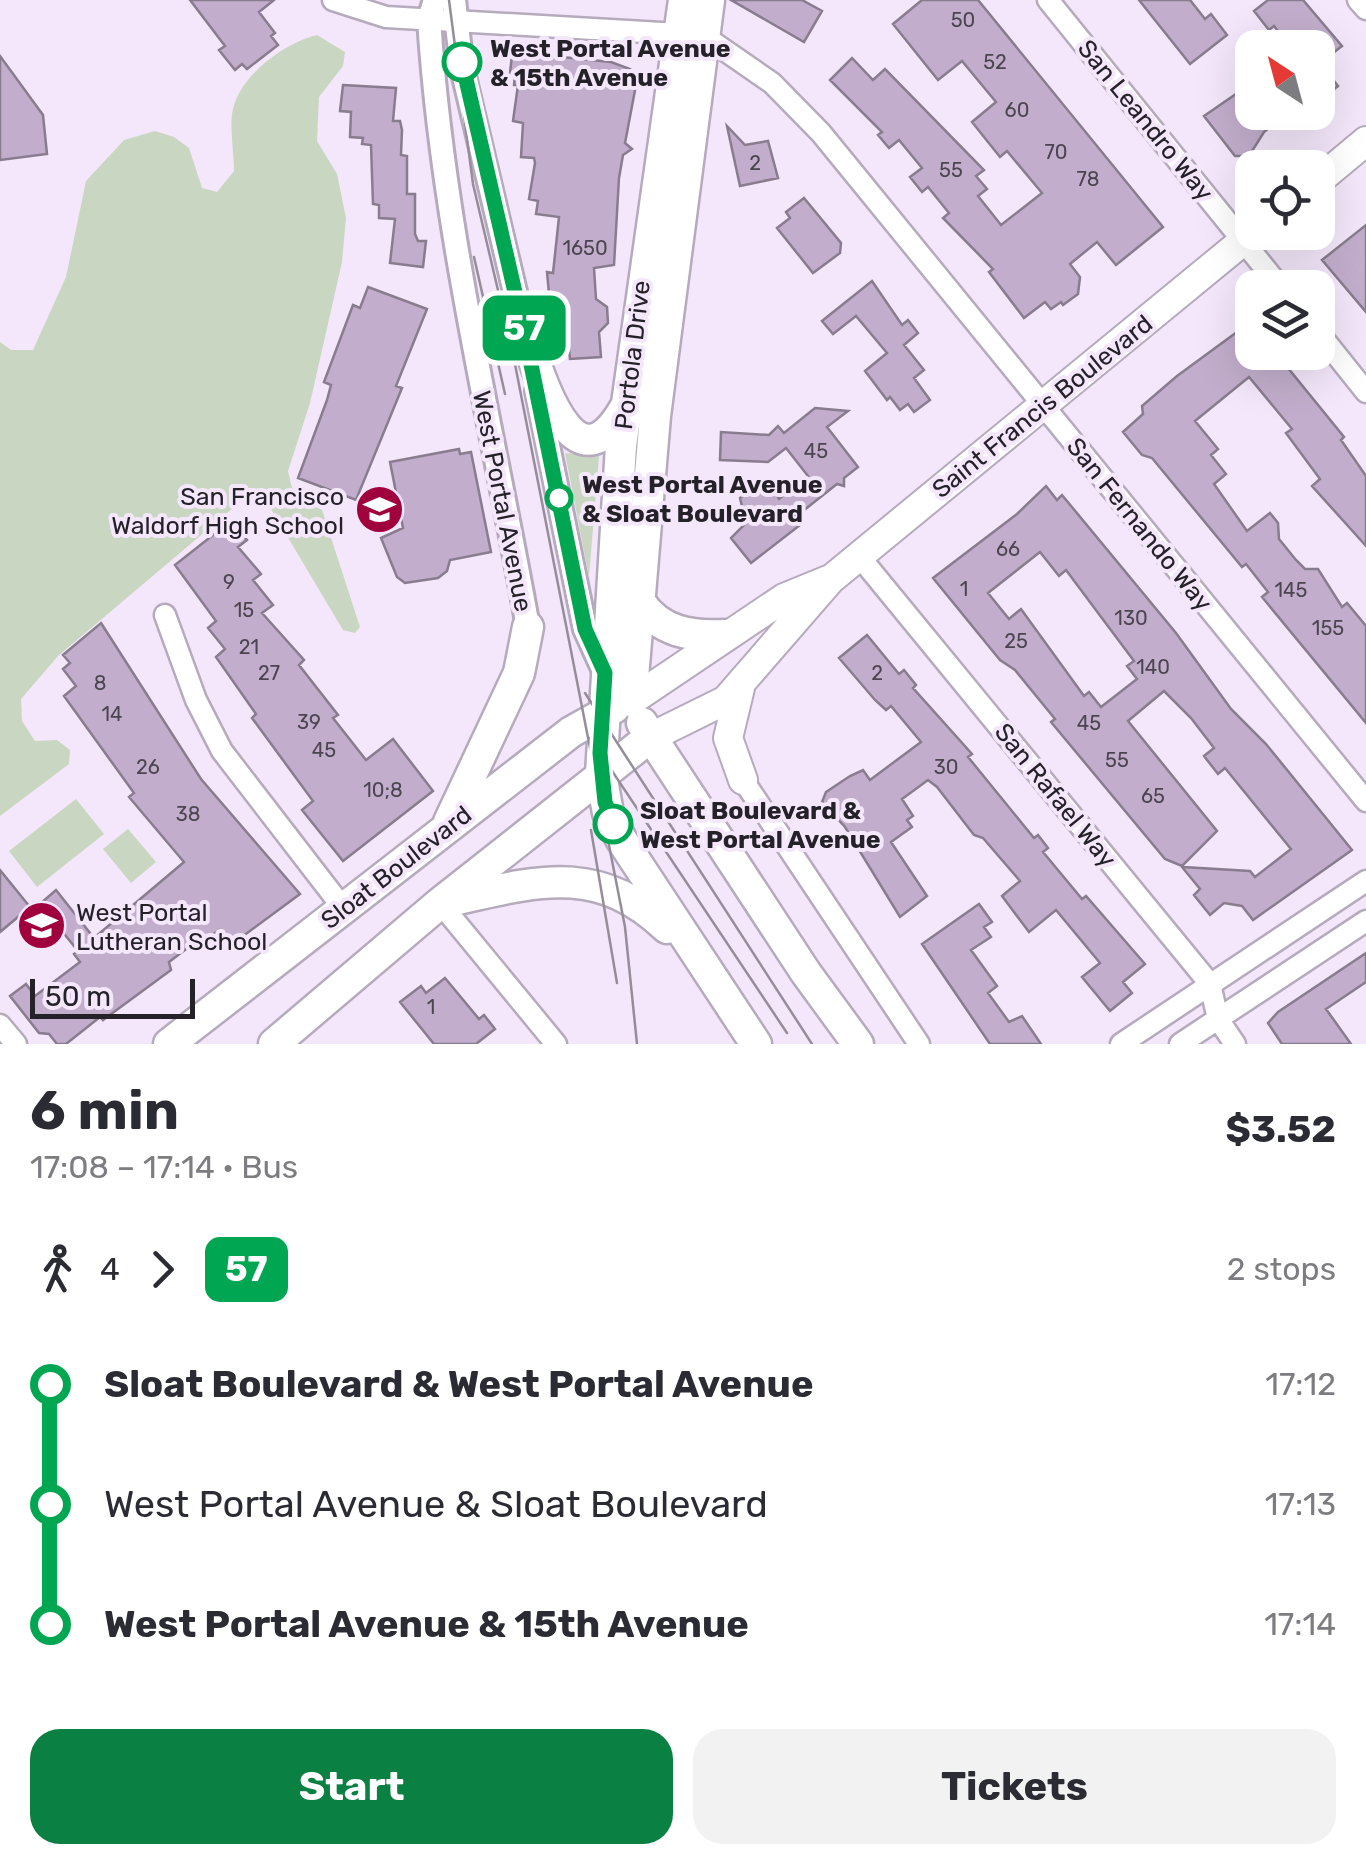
<!DOCTYPE html>
<html lang="en">
<head>
<meta charset="utf-8">
<style>
	:root { --surface:#fff; --page:#f2f2f3; --text:#2b2b33; --muted:#7c7c81; --accent:#0b8043 }
	body { margin:0; font-family:Rubik,sans-serif; background:var(--page); color:var(--text); height:100vh; display:flex; flex-direction:column; font-size:38px; white-space:nowrap }
	* { box-sizing:border-box; margin:0 }
	p { font-size:32px; color:var(--muted) }
	.icon { flex:none; width:55px; height:55px; fill:none; stroke:currentColor; stroke-width:2; stroke-linecap:round; stroke-linejoin:round }
	.map { position:relative; height:1044px; overflow:hidden }
	.details { display:flex; flex-direction:column; background:var(--surface); flex:1 }
	.details>* { flex:none }
	.badge { padding:0 20px; border-radius:15px; font-size:35px; line-height:65px }
	.needle { width:65px; rotate:324deg }
	.fabs { position:absolute; left:1235px; top:30px; display:grid; gap:20px }
	.fabs a { display:grid; place-items:center; width:100px; height:100px; border-radius:20px; background:var(--surface); box-shadow:0 10px 40px #0002; font-size:50px }
	.scale { position:absolute; left:30px; bottom:25px; width:165px; box-sizing:border-box; padding-left:10px; border:5px solid #252128; border-top:0; font-size:28px; line-height:35px; white-space:nowrap; color:#252128; -webkit-text-stroke:8px #f4e7fb; paint-order:stroke }
	.map>.badge { position:absolute; translate:-50% -50%; box-shadow:0 0 0 5px #fff }
	.legs { display:flex; align-items:center; gap:15px; height:110px; padding:0 30px; font-size:32px }
	.legs p { margin-inline-start:auto }
	.overview { display:flex; align-items:center; justify-content:space-between; height:170px; padding:0 30px }
	h1 { font-size:55px; font-weight:700; line-height:75px }
	.button { display:flex; gap:20px; margin-top:auto; padding:20px 30px }
	.button a { flex:1; height:115px; border-radius:30px; background:var(--accent); color:#fff; font-size:40px; font-weight:700; line-height:115px; text-align:center }
	.button a+a { background:var(--page); color:var(--text) }
	ul { padding:0 30px; list-style:none }
	li { display:flex; align-items:center; gap:35px; height:120px; font-size:38px }
	li i { display:grid; place-items:center; width:15px; height:100%; margin:0 12px; background:currentColor }
	li i::after { content:''; width:25px; height:25px; margin:-12px; border:8px solid; border-radius:50%; background:var(--surface) }
	li p { margin-inline-start:auto }
	li:first-child i { background:linear-gradient(#0000 50%,currentColor 0) }
	li:last-child i { background:linear-gradient(currentColor 50%,#0000 0) }
	.map>svg:first-child { display:block }
	.green { fill:#c9d6c1 }
	.building { fill:#c2aecc; stroke:#887c8e; stroke-width:2.5; fill-rule:evenodd }
	.lines { fill:none; stroke-linecap:round; stroke-linejoin:round }
	.minor-casing { stroke:#b6aabd; stroke-width:25 }
	.tertiary-casing { stroke:#b6aabd; stroke-width:28 }
	.secondary-casing { stroke:#b6aabd; stroke-width:32 }
	.primary-casing { stroke:#b6aabd; stroke-width:35 }
	.minor { stroke:#fff; stroke-width:20 }
	.tertiary { stroke:#fff; stroke-width:22 }
	.secondary { stroke:#fff; stroke-width:28 }
	.primary { stroke:#fff; stroke-width:30 }
	.tram { stroke:#968d9b; stroke-width:2.5 }
	.line-1-casing { stroke:#fff; stroke-width:22 }
	.line-1 { stroke:#00a651; stroke-width:15 }
	.stop-1-dot { fill:#fff; stroke:#00a651; stroke-width:5 }
	.labels { text-anchor:middle; stroke-width:8; stroke-linejoin:round; paint-order:stroke }
	.number-label { font-size:20px; fill:#4c4451 }
	.stop-label { font-size:25px; font-weight:bold; fill:#252128; stroke:#f4e7fb; text-anchor:start }
	.street-label { font-size:25px; fill:#252128; stroke:#f4e7fb }
	.poi-label { font-size:25px; fill:#252128; stroke:#f4e7fb; text-anchor:end }
</style>
</head>
<body>
<div class="map">
<svg width="1366" height="1044" viewBox="0 0 1366 1044">
	<rect width="100%" height="100%" fill="#f4e7fb"/>
	<path class="green" d="M317 35 345 52 343 66 319 97 317 141 337 174 346 218 342 262 310 403 288 471 292 488 322 510 360 627 355 633 343 630 271 509 255 497 245 498 58 656 21 699 22 721 35 741 57 740 70 750 69 764 0 816V342L11 350H33L66 277 86 181 124 140 155 131 174 137 189 148 202 188 217 192 234 171C234 153 230 132 232 114 237 77 284 43 317 35Z
		M565 453 599 456 589 577Z
		M76 799 104 834 37 887 9 851Z
		M128 829 156 862 131 883 103 849Z"/>
	<path class="building" d="M190 0H274L259 12 275 33 271 36 278 45 247 69 242 64 235 70 219 50 225 46Z
		M731 0H802L822 11 804 42Z
		M922 0H978L1163 227 1116 265 1097 242 1070 264 1080 277 1078 294 1063 305 1061 302 1051 309 1045 302 1024 318 989 272 993 269 943 218 949 213 928 187 922 192 910 177 922 168 899 140 889 148 878 135 882 132 830 80 852 58 873 80 885 69 984 170 976 176 987 189 978 196 1001 225 1042 193 1007 151 1000 157 972 122 996 102 962 61 938 80 893 24Z
		M1139 0H1190L1205 19 1211 14 1227 35 1190 64Z
		M1268 0H1303L1342 46 1320 63 1338 86 1318 102V48H1291L1274 26 1269 30 1254 11Z
		M522 53 611 62 630 69 628 84 636 85 625 143 632 149 623 155 619 178 614 265 594 268 596 299 607 307 608 323 599 332 601 357 570 359 566 318 554 317 550 305 547 272 553 273 559 217 536 214 538 201 529 199 535 163 534 158 521 157 523 123 513 121 518 85H514L515 74 510 73 512 55Z
		M0 56 43 115 47 154 0 160Z
		M1252 83V112H1288L1264 132 1249 156H1235L1204 116Z
		M343 85 396 88 393 121H400L402 130 401 155 407 156V194H415V234L418 241H426L423 267 390 263 395 219 379 218V205L373 204 371 145 362 144 363 138 350 137 351 112 340 111Z
		M727 126 745 145 768 141 778 178 740 186Z
		M804 198 841 243 840 253 813 273 777 228 790 218 786 212Z
		M1366 225V312L1322 260Z
		M872 281 902 325 908 320 918 333 904 345 924 370 914 378 930 400 914 412 908 404 900 410 890 397 887 400 865 371 887 353 856 316 833 334 822 321Z
		M368 287 427 309 396 386 402 388 356 500 298 478 327 400 331 385 324 382 353 305 360 308Z
		M1252 321V352H1275L1344 437 1341 440 1366 476V546L1312 486 1320 479 1286 433 1292 429 1249 377 1195 421 1218 449 1211 455 1226 474 1214 484 1247 531 1270 513 1278 523 1279 539 1296 560 1305 569H1318L1342 607 1347 603 1366 626V723L1262 597 1268 592 1246 564 1242 567 1152 458 1142 455 1123 432 1143 414 1142 406 1177 376Z
		M815 408 848 411 827 427 858 467 844 478V486L837 484 803 511 796 520 800 525 751 563 731 538 746 523 740 498 750 491 776 494 779 499 808 476 786 448 768 462 720 460 721 432 769 435 778 426 784 433Z
		M459 449 460 454 471 452 491 552 450 560 447 571 438 578 405 583 397 577 381 538 403 528 390 462Z
		M1046 486 1057 500 1062 495 1176 633 1231 709 1266 744 1352 850 1253 920 1242 906 1224 903 1210 915 1194 895 1200 889 1182 867 1250 871 1255 877 1291 849 1225 768 1218 774 1204 756 1214 748 1191 718 1164 691 1128 721 1217 831 1182 866 1165 859 1051 722 1055 719 1015 670 1000 660 933 578 1017 514ZM1040 552 1059 576 1066 570 1134 661 1127 666 1137 679 1101 707 1089 692 1084 696 1021 609 1009 619 988 593Z
		M232 520 247 540 238 547 261 574 253 580 273 605 262 613 304 660 299 665 338 715 333 718 366 760 393 739 433 791 343 861 302 810 313 801 252 718 256 714 216 657 225 649 208 628 216 621 175 565Z
		M101 623 201 779 300 894 231 945 219 930 200 944 198 940 169 962 171 970 103 1020 100 1017 66 1044H57L49 1034 39 1033 10 996 26 984 35 996 80 962 74 954 78 951 40 904 56 890 94 938 184 862 129 797 134 793 64 696 76 686 63 669 70 663 63 655Z
		M867 635 899 674 904 670 916 685 913 688 972 754 968 757 1034 838 1038 835 1048 848 1043 852 1082 899 1086 896 1145 964 1123 982 1132 993 1110 1011 1082 977 1100 963 1056 910 1029 932 1002 896 1020 881 983 838 974 835 937 787 928 780 902 799 913 816 907 820 912 827 891 842 927 896 900 917 845 827 822 802 826 792 850 776 863 770 870 780 921 742 891 706 886 710 875 700 839 658Z
		M0 870 30 907 0 932Z
		M979 904 992 922 984 927 991 937 971 950 997 986 988 993 1009 1022 1022 1016 1041 1044H990L922 944Z
		M1366 953V982L1326 1009 1351 1044H1282L1268 1023 1278 1012Z
		M445 978 479 1019 484 1015 495 1029 476 1044H434L400 1002 421 986 426 993Z"/>
	<g class="lines">
		<defs>
			<path id="minor" d="M333 0 386 17 679 34
				M1048 0 1281 288
				M1358 0 1366 9
				M704 36 772 83 821 133 1366 801
				M1318 332 1366 392
				M859 556 1210 984 1218 1019 1235 1044
				M165 615 196 700 222 751 343 908
				M743 780 919 1044
				M440 903 556 1044
				M0 1025 16 1044
				M1121 1044 1366 881
				M1180 1044 1366 921"/>
			<path id="tertiary" d="M435 0 429 19C442 224 492 425 528 627
				M454 0 462 68 530 355
				M537 391 585 629 605 673"/>
			<path id="secondary" d="M1318 181 1366 141
				M740 688 728 738 743 780
				M631 701 784 598 828 580
				M649 738 726 700 830 580 1254 232"/>
			<path id="primary" d="M684 0 621 446 601 774 608 813 621 839 756 1044
				M527 339C541 380 575 497 626 406
				M640 602C660 632 691 637 725 635
				M631 701 655 416 709 0
				M642 723 806 973 858 1044
				M449 822 519 673 528 627
				M449 901C534 882 597 861 667 928
				M169 1044 571 732 614 708
				M274 1044 440 903 649 738"/>
		</defs>
		<use href="#minor" class="minor-casing"/>
		<use href="#tertiary" class="tertiary-casing"/>
		<use href="#secondary" class="secondary-casing"/>
		<use href="#primary" class="primary-casing"/>
		<use href="#minor" class="minor"/>
		<use href="#tertiary" class="tertiary"/>
		<use href="#secondary" class="secondary"/>
		<use href="#primary" class="primary"/>
		<path class="tram" d="M449 0 473 184 513 354 625 927 637 1044
			M474 257 505 394
			M585 693 812 1044
			M590 738 787 1033
			M591 830 617 983"/>
	</g>
	<g class="lines">
		<defs>
			<path id="line-1" d="M462 62 526 340 585 629 605 673 600 753 605 802 613 824"/>
		</defs>
		<use href="#line-1" class="line-1-casing"/>
		<use href="#line-1" class="line-1"/>
	</g>
	<defs>
		<symbol id="school-disc" viewBox="-11 -11 22 22"><circle r="9.5" fill="#a0023d" stroke="#f4e7fb"/><path d="M0-5L7-2L0 1L-7-2ZM-4 1L0 2.5L4 1V4Q0 6-4 4Z" fill="#fff"/></symbol>
	</defs>
	<g fill-rule="evenodd">
		<use href="#school-disc" x="352" y="482" width="55" height="55"/>
		<use href="#school-disc" x="14" y="898" width="55" height="55"/>
	</g>
	<g class="stop-1-dot">
		<circle cx="462" cy="62" r="18"/>
		<circle cx="559" cy="498" r="12"/>
		<circle cx="613" cy="824" r="18"/>
	</g>
	<g class="labels">
		<g class="number-label">
			<text x="963" y="27">50</text>
			<text x="995" y="69">52</text>
			<text x="1017" y="117">60</text>
			<text x="1056" y="159">70</text>
			<text x="755" y="170">2</text>
			<text x="951" y="177">55</text>
			<text x="1088" y="186">78</text>
			<text x="585" y="255">1650</text>
			<text x="816" y="458">45</text>
			<text x="1008" y="556">66</text>
			<text x="229" y="589">9</text>
			<text x="964" y="596">1</text>
			<text x="1291" y="597">145</text>
			<text x="244" y="617">15</text>
			<text x="1131" y="625">130</text>
			<text x="1328" y="635">155</text>
			<text x="1016" y="648">25</text>
			<text x="249" y="654">21</text>
			<text x="1153" y="674">140</text>
			<text x="269" y="680">27</text>
			<text x="877" y="680">2</text>
			<text x="100" y="690">8</text>
			<text x="112" y="721">14</text>
			<text x="309" y="729">39</text>
			<text x="1089" y="730">45</text>
			<text x="324" y="757">45</text>
			<text x="1117" y="767">55</text>
			<text x="148" y="774">26</text>
			<text x="946" y="774">30</text>
			<text x="383" y="797">10;8</text>
			<text x="1153" y="803">65</text>
			<text x="188" y="821">38</text>
			<text x="431" y="1014">1</text>
		</g>
		<g class="stop-label">
			<text x="490" y="57">West Portal Avenue<tspan x="490" dy="29">&amp; 15th Avenue</tspan></text>
			<text x="582" y="493">West Portal Avenue<tspan x="582" dy="29">&amp; Sloat Boulevard</tspan></text>
			<text x="640" y="819">Sloat Boulevard &amp;<tspan x="640" dy="29">West Portal Avenue</tspan></text>
		</g>
		<g class="street-label">
			<text transform="translate(1146 120) rotate(51)" y="9">San Leandro Way</text>
			<text transform="translate(632 355) rotate(-83)" y="9">Portola Drive</text>
			<text transform="translate(1042 406) rotate(-39)" y="9">Saint Francis Boulevard</text>
			<text transform="translate(503 501) rotate(79)" y="9">West Portal Avenue</text>
			<text transform="translate(1140 524) rotate(51)" y="9">San Fernando Way</text>
			<text transform="translate(1056 795) rotate(51)" y="9">San Rafael Way</text>
			<text transform="translate(396 867) rotate(-38)" y="9">Sloat Boulevard</text>
		</g>
		<g class="poi-label">
			<text x="344" y="505">San Francisco<tspan x="344" dy="29">Waldorf High School</tspan></text>
			<text x="76" y="921" text-anchor="start">West Portal<tspan x="76" dy="29">Lutheran School</tspan></text>
		</g>
	</g>
</svg>
<div class="fabs">
<a><svg class="needle" viewBox="-14 -14 28 28"><path d="M0-13l5 13h-10z" fill="#e53935"/><path d="M0 13l5-13h-10z" fill="#7c7c81"/></svg></a>
<a><svg class="icon" aria-label="locate" viewBox="0 0 24 24"><circle cx="12" cy="12" r="6"/><path d="M12 2v4M12 18v4M2 12h4M18 12h4"/></svg></a>
<a><svg class="icon" aria-label="layers" viewBox="0 0 24 24"><path d="M12 4l9 5-9 5-9-5zM3 14l9 5 9-5"/></svg></a>
</div>
<div class="scale">50 m</div>
<b class="badge" style="left:524px;top:328px;background:#00a651;color:#fff">57</b>
</div>
<section class="details">
<div class="overview"><div><h1>6 min</h1><p>17:08 – 17:14 · Bus</p></div><b>$3.52</b></div>
<div class="legs"><svg class="icon" aria-label="walk" viewBox="0 0 24 24"><circle cx="13" cy="4" r="2"/><path d="M13 8l-2 6 4 7M11 14l-3 7M7 12l3-4h3l4 4"/></svg>4<svg class="icon" aria-label="forward" viewBox="0 0 24 24"><path d="M9 5l7 7-7 7"/></svg><b class="badge" style="background:#00a651;color:#fff">57</b><p>2 stops</p></div>
<ul>
<li><i style="color:#00a651"></i><b>Sloat Boulevard &amp; West Portal Avenue</b><p>17:12</p></li>
<li><i style="color:#00a651"></i><span>West Portal Avenue &amp; Sloat Boulevard</span><p>17:13</p></li>
<li><i style="color:#00a651"></i><b>West Portal Avenue &amp; 15th Avenue</b><p>17:14</p></li>
</ul>
<div class="button"><a>Start</a><a>Tickets</a></div>
</section>
</body>
</html>
